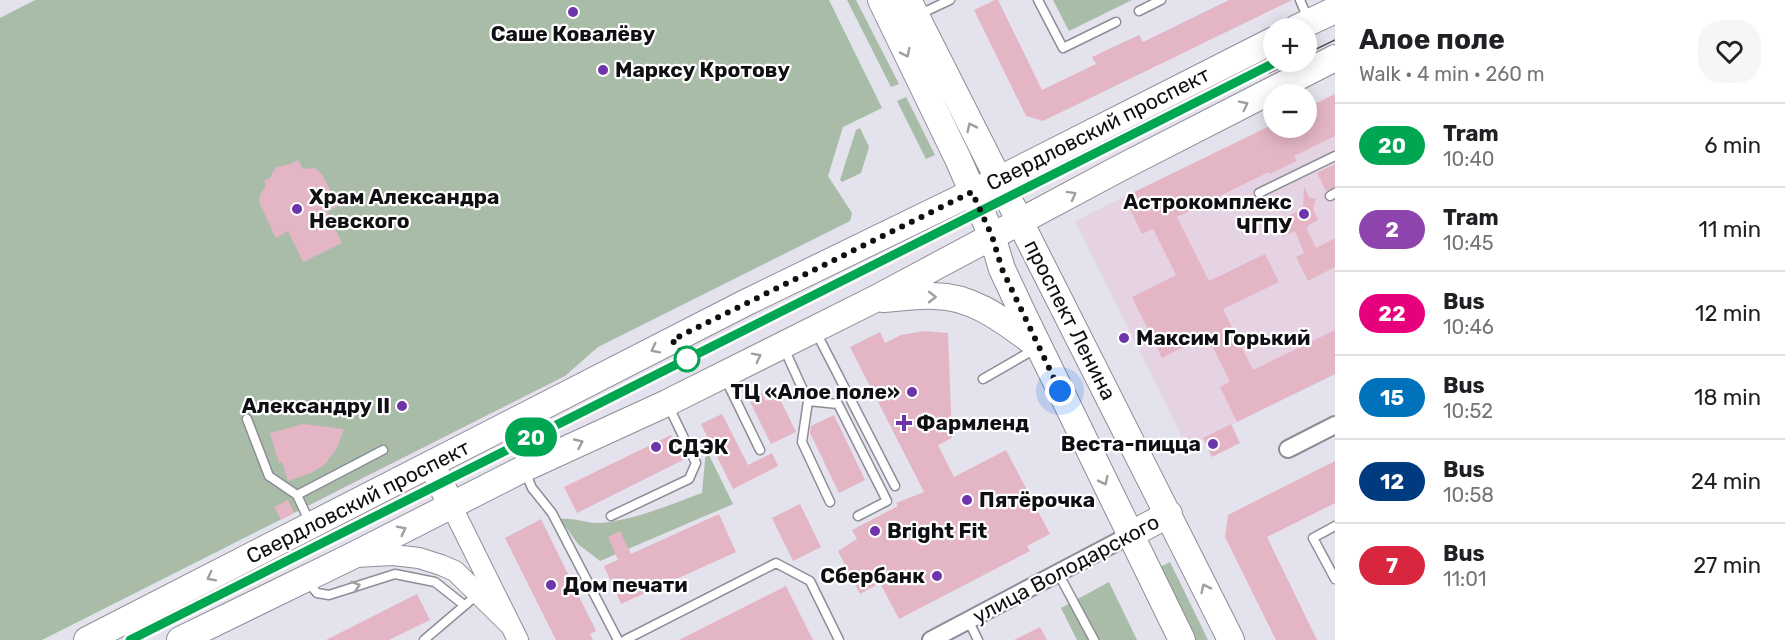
<!DOCTYPE html>
<html lang="en">
<head>
<meta charset="utf-8">
<style>
	:root { --surface:#fff; --page:#f6f6f6; --text:#202124; --muted:#757577; --line:#e0e0e0 }
	body { margin:0; font-family:Rubik,sans-serif; background:var(--page); color:var(--text); height:100vh; display:flex; flex-direction:column; font-size:22px; white-space:nowrap }
	* { box-sizing:border-box; margin:0 }
	p { font-size:20px; color:var(--muted) }
	.icon { flex:none; width:33px; height:33px; fill:none; stroke:currentColor; stroke-width:2; stroke-linecap:round; stroke-linejoin:round }
	.map { position:relative; flex:1; overflow:hidden }
	.side { display:flex; flex-direction:column; background:var(--surface); width:450px }
	.side>* { flex:none }
	.badge { padding:0 12px; border-radius:20px; font-size:21px; line-height:39px }
	.buttons { position:absolute; left:1263px; top:18px; display:grid; gap:12px }
	.buttons a { display:grid; place-items:center; width:54px; height:54px; border-radius:50%; background:var(--surface); box-shadow:0 3px 15px #0003; font-size:30px }
	.you { position:absolute; width:30px; height:30px; margin:-15px; border:4px solid #fff; border-radius:50%; background:#1a73e8; box-shadow:0 0 0 9px #1a73e833 }
	.map>.badge { position:absolute; translate:-50% -50%; box-shadow:0 0 0 3px #fff }
	.round { display:grid; place-items:center; flex:none; width:63px; height:63px; border-radius:24px; background:var(--page) }
	.head { display:flex; align-items:center; justify-content:space-between; height:102px; padding:0 24px }
	h1 { font-size:28px; font-weight:700; line-height:45px }
	ul { padding:0; list-style:none }
	li { display:flex; align-items:center; gap:18px; height:84px; padding:0 24px; border-top:2px solid var(--line) }
	li div { flex:1 }
	li b { display:block; font-size:22px }
	li em { font-style:normal }
	li .badge { min-width:66px; font-weight:700; text-align:center }
	main { display:flex; flex:1; min-height:0 }
	.map>svg:first-child { display:block }
	.education { fill:#e5d3e4 }
	.green { fill:#a9bca7 }
	.building { fill:#e4b6c5 }
	.lines { fill:none; stroke-linecap:round; stroke-linejoin:round }
	.service-casing { stroke:#8d8d97; stroke-width:11 }
	.minor-casing { stroke:#8d8d97; stroke-width:20 }
	.tertiary-casing { stroke:#8d8d97; stroke-width:22 }
	.primary-casing { stroke:#8d8d97; stroke-width:28 }
	.service { stroke:#fff; stroke-width:8 }
	.minor { stroke:#fff; stroke-width:16 }
	.tertiary { stroke:#fff; stroke-width:20 }
	.primary { stroke:#fff; stroke-width:26 }
	.tram { stroke:#535258; stroke-width:1.5 }
	.oneway { stroke:#9f9fa1 }
	.line-casing { stroke:#fff; stroke-width:14 }
	.line { stroke:#00a651; stroke-width:9 }
	.walk { stroke:#100f13; stroke-width:6; stroke-dasharray:0 10.8 }
	.poi-dot { fill:#6e34aa; stroke:#fff; stroke-width:2 }
	.stop-dot { fill:#fff; stroke:#00a651; stroke-width:3 }
	.labels { text-anchor:middle; stroke-width:4.5; stroke-linejoin:round; paint-order:stroke }
	.poi-label { font-size:21px; font-weight:bold; fill:#100f13; stroke:#fff; text-anchor:start }
	.street-label { font-size:21px; fill:#100f13; stroke:#fff }
</style>
</head>
<body>
<main>
<div class="map">
<svg width="1335" height="640" viewBox="0 0 1335 640">
	<rect width="100%" height="100%" fill="#e3e2ed"/>
	<path class="education" d="M1335 94V374L1187 447 1075 221 1273 124 1274 128H1306L1307 108Z"/>
	<path class="green" d="M35 0H829L882 108 843 127 828 176 852 213 850 221 598 347 565 376 42 640H0V18Z
		M847 0H856L899 84 891 87Z
		M1053 0H1132L1069 31Z
		M906 97 935 155 926 159 897 101Z
		M860 128 869 147 861 173 842 182 840 180 856 130Z
		M706 449 733 504 600 561 578 544 560 519C575 517 588 524 602 523 637 519 669 505 702 493Z
		M1170 562 1208 640H1194L1158 568Z
		M1109 582 1137 640H1077L1061 608Z"/>
	<path class="building" d="M995 0H998L1042 90 1096 64 1092 57 1139 35 1143 42 1229 0H1292L1043 121 1026 116 974 10Z
		M1335 94V136L1294 156 1297 161 1270 174 1269 172 1177 217 1209 281 1265 254 1279 282 1223 309 1253 370 1335 330V374L1237 422 1220 387 1230 382 1207 335 1162 358 1132 297 1176 275 1153 229 1142 234 1124 197 1274 124V128H1306V108Z
		M298 160 303 169 315 168 323 176 338 206 327 212 342 243 303 262 288 231 276 238 259 202 260 195 266 186 264 181 270 178 274 170 277 167 290 164Z
		M1335 164V187L1326 191 1317 173Z
		M1304 186 1309 197 1316 199 1313 209 1318 220 1309 225 1307 229 1316 248 1335 238V267L1308 281 1296 257 1304 253 1295 231 1283 237 1275 222 1303 209Z
		M924 331 948 333 952 438 938 445 954 477 1006 450 1050 534 1027 546 1030 551 899 619 880 583 860 594 838 551 857 539 852 530 898 506 896 503 924 492 850 347 880 332 885 343 901 335Z
		M762 393 766 401 778 395 796 432 771 444 749 400Z
		M722 414 748 465 772 453 778 466 733 489 701 424Z
		M834 415 865 480 839 493 810 433 811 426Z
		M303 424 344 429 337 448 325 464 311 473 288 481 282 462 279 463 270 433Z
		M1231 424 1240 443 1212 457 1203 438Z
		M671 435 683 460 577 513 564 487Z
		M1335 461V503L1267 537 1317 640H1276L1225 537 1228 515Z
		M288 500 294 513 281 520 274 507Z
		M800 504 821 547 793 561 772 518Z
		M719 514 736 552 621 604 604 566 618 560 608 537 620 531 631 554Z
		M541 519 596 631 590 634 593 640H556L505 538Z
		M786 586 813 640H679Z
		M417 594 430 620 389 640H326Z
		M1040 627 1047 640H1014Z"/>
	<g class="lines">
		<defs>
			<path id="service" d="M1038 0 1063 48 1116 22
				M1300 0 1308 19
				M1139 11 1161 0
				M918 15 950 0
				M1259 193 1335 156
				M1330 196 1335 193
				M816 332 895 486
				M783 346 808 401 802 442 830 502
				M725 378 760 450
				M983 379 1035 349
				M808 401 838 404 887 501 858 516
				M247 419 269 476 297 495 310 523
				M525 472 532 488 552 513 618 640
				M297 495 383 450
				M611 516 689 479 696 463 668 405
				M1335 526 1313 538 1335 579
				M1058 573 1094 640
				M308 582 317 593 329 595 395 574 435 582 464 605
				M968 620 978 640
				M424 640 478 594
				M625 640 776 563 810 581 839 640"/>
			<path id="minor" d="M1288 449 1335 425
				M931 640 1130 535"/>
			<path id="tertiary" d="M451 505 518 640
				M355 557 393 555 419 558 441 565 455 571 510 625"/>
			<path id="primary" d="M881 0 958 159 992 236 1002 269 1024 316 1182 640
				M908 0C1015 214 1125 426 1231 640
				M1297 28 1335 10
				M883 299C900 298 917 295 934 296 973 296 1004 321 1034 343
				M432 465 451 505
				M1130 535 1169 514
				M87 640 745 303 998 180 1274 40
				M180 640 350 557 523 469 667 403 873 300 1122 167 1335 58"/>
		</defs>
		<use href="#service" class="service-casing"/>
		<use href="#minor" class="minor-casing"/>
		<use href="#tertiary" class="tertiary-casing"/>
		<use href="#primary" class="primary-casing"/>
		<use href="#service" class="service"/>
		<use href="#minor" class="minor"/>
		<use href="#tertiary" class="tertiary"/>
		<use href="#primary" class="primary"/>
		<path class="tram" d="M1306 54 1335 40
			M1269 73 1292 62
			M130 640 1276 62"/>
	</g>
	<defs><path id="oneway-chevron" d="M-2-3.5L2.5 0L-2 3.5" fill="none" stroke-width="1.6" stroke-linecap="round" stroke-linejoin="round" transform="scale(1.5)"/></defs>
	<g class="oneway">
		<use href="#oneway-chevron" transform="translate(906 53) rotate(64)"/>
		<use href="#oneway-chevron" transform="translate(1244 105) rotate(-27)"/>
		<use href="#oneway-chevron" transform="translate(971 127) rotate(-116)"/>
		<use href="#oneway-chevron" transform="translate(1072 195) rotate(-29)"/>
		<use href="#oneway-chevron" transform="translate(932 297)"/>
		<use href="#oneway-chevron" transform="translate(655 349) rotate(153)"/>
		<use href="#oneway-chevron" transform="translate(757 357) rotate(-27)"/>
		<use href="#oneway-chevron" transform="translate(579 443) rotate(-25)"/>
		<use href="#oneway-chevron" transform="translate(1104 481) rotate(64)"/>
		<use href="#oneway-chevron" transform="translate(402 530) rotate(-27)"/>
		<use href="#oneway-chevron" transform="translate(211 577) rotate(153)"/>
		<use href="#oneway-chevron" transform="translate(356 586) rotate(-18)"/>
		<use href="#oneway-chevron" transform="translate(1205 588) rotate(-116)"/>
	</g>
	<g class="lines">
		<defs>
			<path id="line" d="M130 640 1276 62"/>
		</defs>
		<use href="#line" class="line-casing"/>
		<use href="#line" class="line"/>
		<path class="walk" d="M687 359 672 340 972 192 992 236 1002 269 1060 391"/>
	</g>
	<g class="poi-dot">
		<circle cx="573" cy="12" r="6"/>
		<circle cx="603" cy="70" r="6"/>
		<circle cx="297" cy="209" r="6"/>
		<circle cx="1304" cy="214" r="6"/>
		<circle cx="1124" cy="338" r="6"/>
		<circle cx="912" cy="392" r="6"/>
		<circle cx="402" cy="406" r="6"/>
		<path d="M901 414h6v6h6v6h-6v6h-6v-6h-6v-6h6z"/>
		<circle cx="1213" cy="444" r="6"/>
		<circle cx="656" cy="447" r="6"/>
		<circle cx="967" cy="500" r="6"/>
		<circle cx="875" cy="531" r="6"/>
		<circle cx="937" cy="576" r="6"/>
		<circle cx="551" cy="585" r="6"/>
	</g>
	<circle class="stop-dot" cx="687" cy="359" r="12"/>
	<g class="labels">
		<g class="poi-label">
			<text x="573" y="41" text-anchor="middle">Саше Ковалёву</text>
			<text x="615" y="77">Марксу Кротову</text>
			<text x="309" y="204">Храм Александра<tspan x="309" dy="24">Невского</tspan></text>
			<text x="1292" y="209" text-anchor="end">Астрокомплекс<tspan x="1292" dy="24">ЧГПУ</tspan></text>
			<text x="1136" y="345">Максим Горький</text>
			<text x="900" y="399" text-anchor="end">ТЦ «Алое поле»</text>
			<text x="390" y="413" text-anchor="end">Александру II</text>
			<text x="916" y="430">Фармленд</text>
			<text x="1201" y="451" text-anchor="end">Веста-пицца</text>
			<text x="668" y="454">СДЭК</text>
			<text x="979" y="507">Пятёрочка</text>
			<text x="887" y="538">Bright Fit</text>
			<text x="925" y="583" text-anchor="end">Сбербанк</text>
			<text x="563" y="592">Дом печати</text>
		</g>
		<g class="street-label">
			<text transform="translate(1098 129) rotate(-27)" y="7">Свердловский проспект</text>
			<text transform="translate(1070 320) rotate(63)" y="7">проспект Ленина</text>
			<text transform="translate(358 502) rotate(-27)" y="7">Свердловский проспект</text>
			<text transform="translate(1066 569) rotate(-28)" y="7">улица Володарского</text>
		</g>
	</g>
</svg>
<div class="buttons">
<a>+</a>
<a>−</a>
</div>
<div class="you" style="left:1060px;top:391px"></div>
<b class="badge" style="left:531px;top:437px;background:#00a651;color:#fff">20</b>
</div>
<section class="side">
<div class="head"><div><h1>Алое поле</h1><p>Walk · 4 min · 260 m</p></div><a class="round"><svg class="icon" aria-label="heart" viewBox="0 0 24 24"><path d="M12 20l-8-8c-3-5 5-10 8-4 3-6 11-1 8 4z"/></svg></a></div>
<ul>
<li><span class="badge" style="background:#00a651;color:#fff">20</span><div><b>Tram</b><p>10:40</p></div><em>6 min</em></li>
<li><span class="badge" style="background:#8e44ad;color:#fff">2</span><div><b>Tram</b><p>10:45</p></div><em>11 min</em></li>
<li><span class="badge" style="background:#e6007e;color:#fff">22</span><div><b>Bus</b><p>10:46</p></div><em>12 min</em></li>
<li><span class="badge" style="background:#0072bc;color:#fff">15</span><div><b>Bus</b><p>10:52</p></div><em>18 min</em></li>
<li><span class="badge" style="background:#003b80;color:#fff">12</span><div><b>Bus</b><p>10:58</p></div><em>24 min</em></li>
<li><span class="badge" style="background:#d7263d;color:#fff">7</span><div><b>Bus</b><p>11:01</p></div><em>27 min</em></li>
</ul>
</section>
</main>
</body>
</html>
